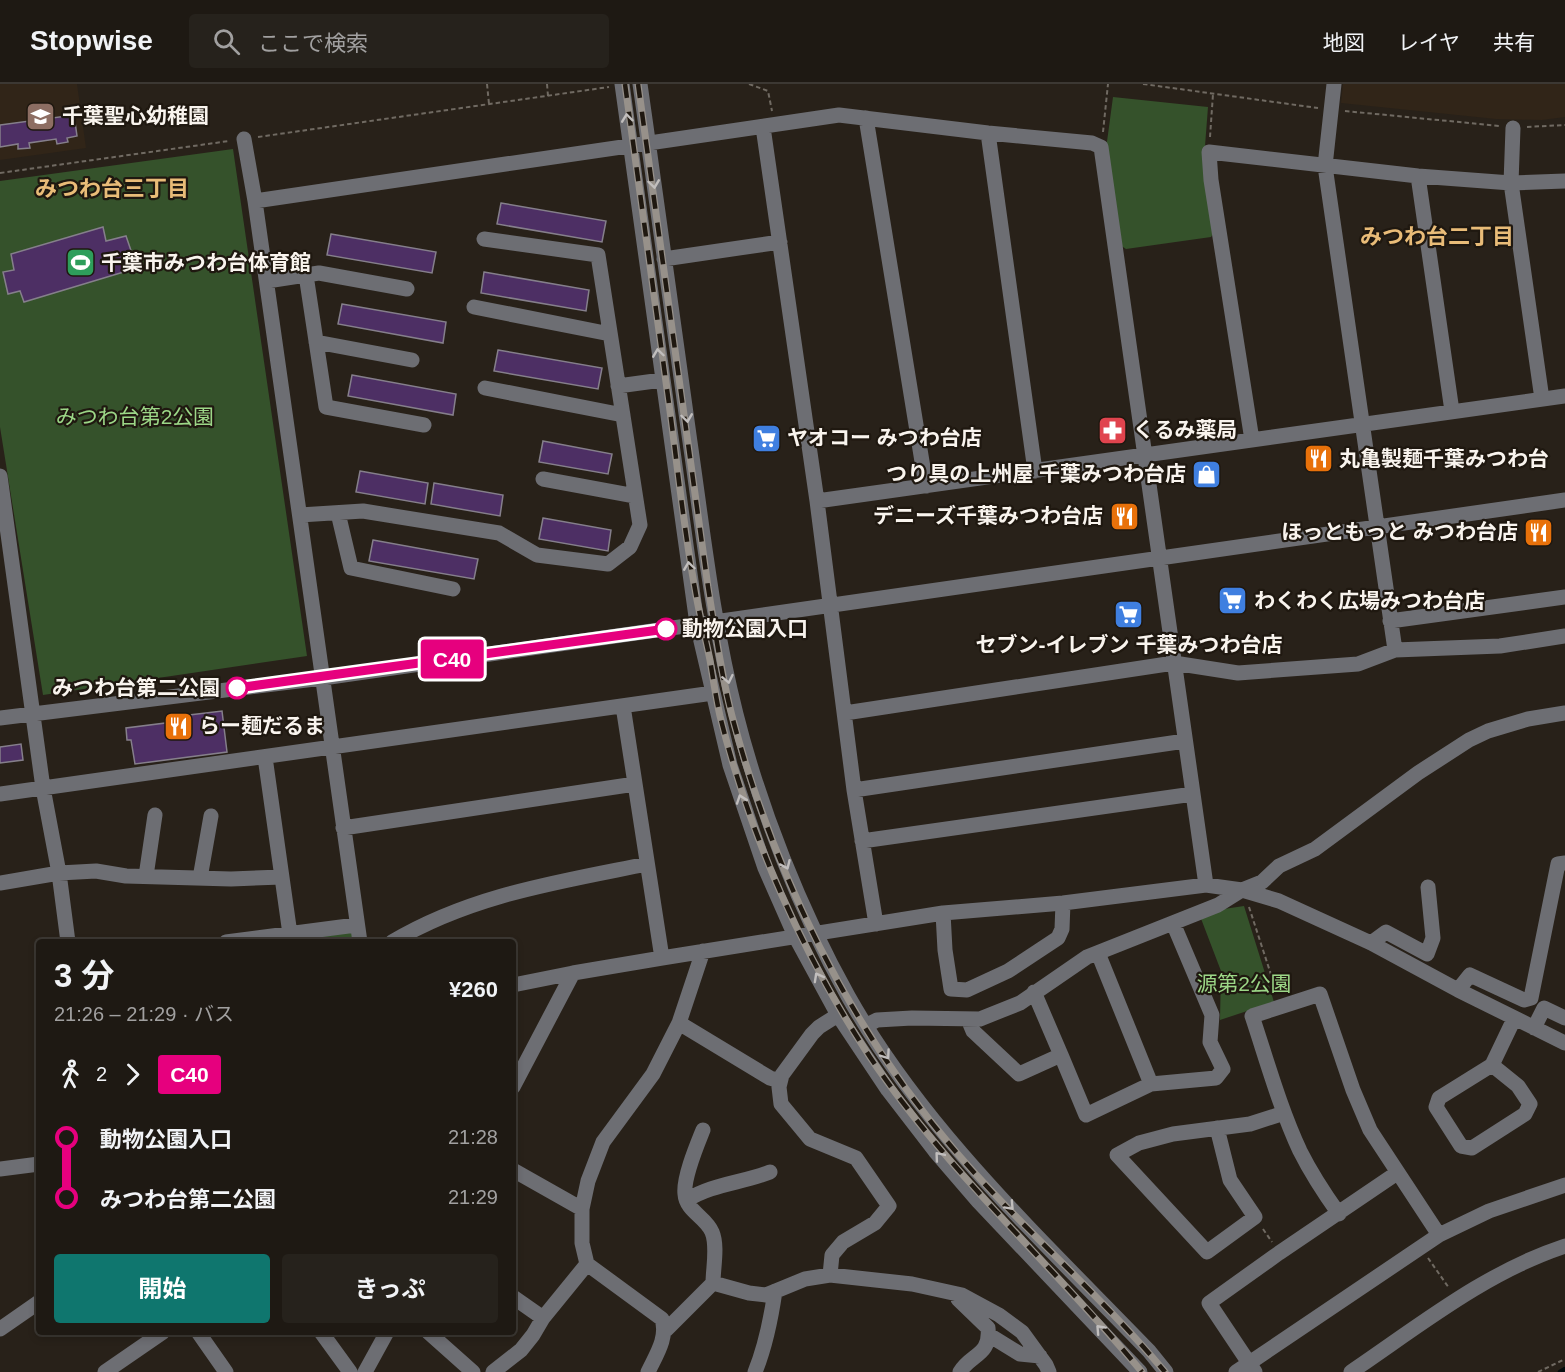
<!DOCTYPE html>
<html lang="ja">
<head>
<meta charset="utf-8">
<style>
	:root { --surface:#1e1913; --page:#26221c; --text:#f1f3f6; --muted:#a1a0a0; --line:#3c3833; --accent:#0f766e }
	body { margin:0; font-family:Arial,"Noto Sans JP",sans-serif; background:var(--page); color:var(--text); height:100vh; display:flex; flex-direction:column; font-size:22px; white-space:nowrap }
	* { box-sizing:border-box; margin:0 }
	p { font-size:20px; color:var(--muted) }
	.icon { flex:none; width:33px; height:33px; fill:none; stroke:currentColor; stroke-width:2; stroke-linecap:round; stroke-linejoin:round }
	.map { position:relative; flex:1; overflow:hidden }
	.drawer { position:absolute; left:36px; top:855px; width:480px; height:396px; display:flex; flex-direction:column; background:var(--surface); border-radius:6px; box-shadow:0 3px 9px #0003,0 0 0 2px var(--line) }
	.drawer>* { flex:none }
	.badge { padding:0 12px; border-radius:4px; font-size:21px; line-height:39px }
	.map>.badge { position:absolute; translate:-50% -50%; box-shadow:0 0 0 3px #fff }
	.legs { display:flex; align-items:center; gap:9px; height:66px; padding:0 18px; font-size:20px }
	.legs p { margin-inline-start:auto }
	.head { display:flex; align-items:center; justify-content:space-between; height:102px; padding:0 18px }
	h1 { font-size:33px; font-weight:700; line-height:45px }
	.cta { display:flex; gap:12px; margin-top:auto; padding:12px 18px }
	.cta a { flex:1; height:69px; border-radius:6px; background:var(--accent); color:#fff; font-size:24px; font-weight:700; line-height:69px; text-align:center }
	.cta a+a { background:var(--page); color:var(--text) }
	ul { padding:0 18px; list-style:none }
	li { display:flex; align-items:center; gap:21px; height:60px; font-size:22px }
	li i { display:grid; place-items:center; width:9px; height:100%; margin:0 8px; background:currentColor }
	li i::after { content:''; width:15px; height:15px; margin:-8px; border:4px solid; border-radius:50%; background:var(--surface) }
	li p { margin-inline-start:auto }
	li:first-child i { background:linear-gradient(#0000 50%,currentColor 0) }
	li:last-child i { background:linear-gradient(currentColor 50%,#0000 0) }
	header { display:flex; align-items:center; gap:36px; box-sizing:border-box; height:84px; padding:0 30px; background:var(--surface); border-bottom:2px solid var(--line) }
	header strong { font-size:28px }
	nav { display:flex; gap:33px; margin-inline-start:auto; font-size:21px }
	.search { width:420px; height:54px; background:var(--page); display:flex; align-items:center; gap:15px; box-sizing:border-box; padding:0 21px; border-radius:6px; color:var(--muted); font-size:22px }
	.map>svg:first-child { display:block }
	.built { fill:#312518 }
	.green { fill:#35522b }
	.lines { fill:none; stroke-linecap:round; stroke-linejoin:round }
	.stream { stroke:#020b0d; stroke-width:4.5 }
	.building { fill:#4d2f64; stroke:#857f8b; stroke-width:1.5 }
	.path { stroke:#706a62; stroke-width:2; stroke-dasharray:4.5 3; stroke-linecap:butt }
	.minor { stroke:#6d6e73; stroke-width:15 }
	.rail-casing { stroke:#97918a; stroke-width:7 }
	.rail { stroke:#1f1810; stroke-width:4.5; stroke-dasharray:14; stroke-linecap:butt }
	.oneway { stroke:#c1bebd }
	.line-1-casing { stroke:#fff; stroke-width:14 }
	.line-1 { stroke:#e6007e; stroke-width:9 }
	.stop-1-dot { fill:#fff; stroke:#e6007e; stroke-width:3 }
	.labels { text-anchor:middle; stroke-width:4.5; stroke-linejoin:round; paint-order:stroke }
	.poi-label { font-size:21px; font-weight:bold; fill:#f9f4ee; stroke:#1f1810; text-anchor:start }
	.park-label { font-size:21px; fill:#9cd787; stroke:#1f1810 }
	.stop-label { font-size:21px; font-weight:bold; fill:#f9f4ee; stroke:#1f1810; text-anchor:start }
	.neighbourhood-label { font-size:22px; font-weight:bold; fill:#e9bc78; stroke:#1f1810 }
</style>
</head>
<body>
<header>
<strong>Stopwise</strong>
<div class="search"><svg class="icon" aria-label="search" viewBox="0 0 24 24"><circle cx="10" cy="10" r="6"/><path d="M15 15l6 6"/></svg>ここで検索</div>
<nav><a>地図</a><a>レイヤ</a><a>共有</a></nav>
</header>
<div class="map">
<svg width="1565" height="1288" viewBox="0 0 1565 1288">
	<rect width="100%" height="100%" fill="#282119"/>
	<path class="built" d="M0 0H77L86 64 0 76Z
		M1343 0H1565V33L1542 36 1496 35 1341 19Z"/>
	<path class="green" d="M1113 13 1208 23 1205 62 1215 146 1211 153 1126 165 1120 161 1106 65Z
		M233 65 307 572 43 611 0 343V97Z
		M1244 822 1274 918 1220 936 1221 887 1200 832 1217 826Z
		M349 845 354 850 356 858H256Z"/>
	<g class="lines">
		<path class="stream" d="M1560 1288 1565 1285"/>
	</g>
	<path class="building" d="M74 31 77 52 67 54 68 58 57 60 56 55 29 59 30 64 18 65V60L0 63V41Z
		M501 119 606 137 602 158 497 140Z
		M103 143 106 157 126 152 137 184 24 218 20 207 8 210 3 188 14 186 11 170Z
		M331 150 436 168 432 189 327 171Z
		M484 188 589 206 586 227 481 209Z
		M342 220 446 238 443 259 338 240Z
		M498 266 602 284 598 305 494 287Z
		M352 291 456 310 453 331 348 312Z
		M543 357 612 370 608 390 539 378Z
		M360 387 428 399 425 420 356 408Z
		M434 399 503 411 500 432 431 420Z
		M543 434 611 446 608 467 539 455Z
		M373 456 478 475 474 495 369 477Z
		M222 627 227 668 135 680 131 656H127L126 644 181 637V632Z
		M21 660 23 676 0 679V663Z"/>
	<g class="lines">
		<path class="path" d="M487 0 489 20
			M547 0 548 12
			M749 0 768 7 772 27
			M1143 0 1318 24
			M1345 27 1500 42
			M1527 43 1565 41
			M1103 48 1108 0
			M258 53 609 3
			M1210 53 1213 10
			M0 89 229 57
			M1249 823 1277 909
			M1263 1145 1272 1158
			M1428 1174 1449 1204
			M1538 1288 1565 1275"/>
		<path class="minor" d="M622 0 697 540 730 681 765 784 795 852 838 931 888 1006 935 1067 978 1117 1140 1288
			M640 0C657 119 673 238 690 358 703 448 713 540 736 630 760 725 800 826 848 912 924 1047 1042 1156 1149 1267L1166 1288
			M1334 0 1325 82 1395 566
			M866 34 926 402
			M763 43 817 417 854 706 876 840
			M1513 44 1511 99 1542 315
			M988 49 1035 387
			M244 55 255 117 360 858
			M1418 92 1452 327
			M255 117 839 31 988 49 1092 59 1101 63 1206 801
			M664 175 780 158
			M306 191 326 323 424 341
			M267 197 319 189 407 205
			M474 223 610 250
			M316 258 412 276
			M618 302 662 296
			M485 304 623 331
			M1252 356 1211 96 1209 68 1418 92 1511 99 1565 97
			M0 392 43 704 59 789 68 858
			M543 395 635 412
			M817 417 1565 312
			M338 429 351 484 453 505
			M300 431 363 427 499 449 537 471 608 480 630 463 640 441 598 171 484 155
			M1390 537 1565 513
			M623 622 662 874
			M845 629 1174 579 1238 589 1358 580 1395 566 1500 562 1565 552
			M0 634 323 594 1565 416
			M265 673 290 850
			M854 706 1185 657
			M0 710 713 609
			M343 744 635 700
			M862 757 1193 710
			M146 792 155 731
			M200 794 211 732
			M0 799 59 789 96 787 126 792 231 795 282 793
			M943 829 945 866 951 905 967 906 1008 887 1058 854 1062 845 1063 819
			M226 858 356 841
			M392 858C471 811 558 798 647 780
			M1371 859 1386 848 1427 870 1433 854 1428 803
			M1098 869 1151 1000
			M513 901 573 889 662 874 943 829 1063 819 1206 801 1242 806 1279 817 1371 859 1458 906 1565 959
			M1458 906 1470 891 1524 916 1531 914 1558 780 1565 779
			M968 935 973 947 1019 990 1061 971 1034 908
			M679 939 770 994 780 997
			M867 941 877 936 912 934 980 935 1020 919 1087 873 1218 821 1242 806 1262 798 1279 782 1315 765 1418 689 1469 656 1488 647 1528 635 1565 629
			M1534 944 1544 924 1565 934
			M1061 971 1086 1031 1151 1000 1216 994 1223 985 1210 958 1212 931 1173 839
			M1492 981 1518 1002 1530 1020 1525 1030 1472 1064 1461 1062 1436 1023 1439 1014 1492 981 1514 935
			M513 1003 573 889
			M1217 1044 1230 1096 1255 1133 1207 1168 1117 1071 1139 1059 1173 1050 1250 1040 1284 1029
			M0 1085 39 1080
			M513 1086 582 1125
			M687 1116C712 1100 742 1099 770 1088
			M1339 1130C1324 1109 1311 1089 1300 1067 1280 1024 1267 977 1252 932L1320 910 1353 1006 1370 1046 1439 1151
			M830 1191 832 1171 843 1158 875 1139 889 1122 856 1074 810 1055 781 1020 779 1003 782 991 812 950 819 943 838 931
			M713 1199 749 1209 766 1211 805 1195 830 1191 912 1200 962 1211 999 1231 1022 1248 1046 1281 1049 1288
			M513 1213 543 1234
			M958 1215 988 1244C991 1272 970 1270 960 1288
			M0 1245 39 1218
			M666 1246 713 1199C713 1184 718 1162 712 1148 706 1133 686 1127 685 1110 683 1094 697 1061 703 1046
			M198 1248 226 1288
			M321 1248 350 1288
			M428 1248 473 1288
			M989 1251 1020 1270 1040 1272
			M105 1288 163 1248
			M365 1288 387 1248
			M493 1288 521 1266 533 1251 543 1234 587 1180
			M648 1288C656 1271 668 1254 662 1235L587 1180 582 1159V1125L588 1097 603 1058 653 990 679 939 703 867
			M755 1288C766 1261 771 1235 775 1207
			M1236 1288 1439 1151 1489 1127 1565 1101
			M1255 1288 1209 1219 1279 1169 1397 1089
			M1351 1288C1419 1242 1486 1188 1565 1162"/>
		<defs>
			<path id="rail" d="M625 0C640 109 655 218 670 327 678 387 684 446 695 505 699 529 705 552 710 576 713 594 716 614 720 632 750 752 802 870 870 973 948 1089 1053 1181 1142 1288
				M638 0 708 503C715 546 721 590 732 632 774 790 849 944 956 1068 1022 1145 1100 1210 1165 1288"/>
		</defs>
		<use href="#rail" class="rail-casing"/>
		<use href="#rail" class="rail"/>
	</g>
	<defs><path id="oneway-chevron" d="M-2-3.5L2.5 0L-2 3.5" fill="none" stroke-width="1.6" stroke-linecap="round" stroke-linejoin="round" transform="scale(1.5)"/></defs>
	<g class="oneway">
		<use href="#oneway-chevron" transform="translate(627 34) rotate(-97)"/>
		<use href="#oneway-chevron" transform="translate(654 100) rotate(82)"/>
		<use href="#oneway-chevron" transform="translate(658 269) rotate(-98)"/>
		<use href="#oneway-chevron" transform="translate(687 334) rotate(82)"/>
		<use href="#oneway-chevron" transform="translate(689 482) rotate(-98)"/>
		<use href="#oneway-chevron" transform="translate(728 595) rotate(78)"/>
		<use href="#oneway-chevron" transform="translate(741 715) rotate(-109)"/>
		<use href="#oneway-chevron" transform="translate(786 781) rotate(66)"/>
		<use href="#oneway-chevron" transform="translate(818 893) rotate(-119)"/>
		<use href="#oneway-chevron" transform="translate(886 971) rotate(55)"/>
		<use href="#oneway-chevron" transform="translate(939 1072) rotate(-130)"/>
		<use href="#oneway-chevron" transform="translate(1010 1122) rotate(47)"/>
		<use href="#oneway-chevron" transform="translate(1100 1245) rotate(-133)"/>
	</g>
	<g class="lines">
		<defs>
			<path id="line-1" d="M237 604 666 545"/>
		</defs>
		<use href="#line-1" class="line-1-casing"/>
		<use href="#line-1" class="line-1"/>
	</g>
	<defs>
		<symbol id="school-square" viewBox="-11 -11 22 22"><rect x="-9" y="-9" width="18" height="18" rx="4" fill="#8d6e63" stroke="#1f1810"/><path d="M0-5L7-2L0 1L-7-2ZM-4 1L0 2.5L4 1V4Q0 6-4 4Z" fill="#fff"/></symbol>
		<symbol id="stadium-square" viewBox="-11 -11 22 22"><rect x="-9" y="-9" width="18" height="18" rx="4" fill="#2e9e5b" stroke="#1f1810"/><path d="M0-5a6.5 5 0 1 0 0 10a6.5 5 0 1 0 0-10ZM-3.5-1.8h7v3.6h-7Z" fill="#fff"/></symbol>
		<symbol id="pharmacy-square" viewBox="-11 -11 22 22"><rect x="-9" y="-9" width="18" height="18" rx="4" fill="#e0444e" stroke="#1f1810"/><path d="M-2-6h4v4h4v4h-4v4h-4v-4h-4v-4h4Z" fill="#fff"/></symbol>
		<symbol id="supermarket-square" viewBox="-11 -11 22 22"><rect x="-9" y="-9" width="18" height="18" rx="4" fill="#3f7fe0" stroke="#1f1810"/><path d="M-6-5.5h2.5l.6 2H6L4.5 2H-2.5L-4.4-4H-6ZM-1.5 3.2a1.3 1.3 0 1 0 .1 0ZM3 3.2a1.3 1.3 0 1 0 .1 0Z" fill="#fff"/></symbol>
		<symbol id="restaurant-square" viewBox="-11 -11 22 22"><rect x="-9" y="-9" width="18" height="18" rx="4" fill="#e8710a" stroke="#1f1810"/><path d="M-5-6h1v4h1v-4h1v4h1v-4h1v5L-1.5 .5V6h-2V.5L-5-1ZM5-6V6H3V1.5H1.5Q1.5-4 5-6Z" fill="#fff"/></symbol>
		<symbol id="shop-square" viewBox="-11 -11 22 22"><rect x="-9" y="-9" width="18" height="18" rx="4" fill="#3f7fe0" stroke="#1f1810"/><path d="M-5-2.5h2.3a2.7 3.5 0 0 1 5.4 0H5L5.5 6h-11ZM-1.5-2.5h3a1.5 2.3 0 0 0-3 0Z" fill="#fff"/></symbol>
	</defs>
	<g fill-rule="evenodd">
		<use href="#school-square" x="24" y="16" width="33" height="33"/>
		<use href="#stadium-square" x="64" y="162" width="33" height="33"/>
		<use href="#pharmacy-square" x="1096" y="330" width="33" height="33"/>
		<use href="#supermarket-square" x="750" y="338" width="33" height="33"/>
		<use href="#restaurant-square" x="1302" y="358" width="33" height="33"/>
		<use href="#shop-square" x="1190" y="374" width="33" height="33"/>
		<use href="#restaurant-square" x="1108" y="416" width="33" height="33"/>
		<use href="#restaurant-square" x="1522" y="432" width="33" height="33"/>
		<use href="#supermarket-square" x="1216" y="500" width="33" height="33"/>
		<use href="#supermarket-square" x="1112" y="514" width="33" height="33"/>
		<use href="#restaurant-square" x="162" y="626" width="33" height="33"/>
	</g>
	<g class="stop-1-dot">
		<circle cx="666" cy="545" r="10"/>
		<circle cx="237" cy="604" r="10"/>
	</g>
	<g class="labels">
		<g class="poi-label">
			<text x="62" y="39">千葉聖心幼稚園</text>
			<text x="101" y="186">千葉市みつわ台体育館</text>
			<text x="1133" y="353">くるみ薬局</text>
			<text x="787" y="361">ヤオコー みつわ台店</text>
			<text x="1339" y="382">丸亀製麺千葉みつわ台</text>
			<text x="1186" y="397" text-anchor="end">つり具の上州屋 千葉みつわ台店</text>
			<text x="1103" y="439" text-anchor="end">デニーズ千葉みつわ台店</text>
			<text x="1518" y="455" text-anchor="end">ほっともっと みつわ台店</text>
			<text x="1254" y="524">わくわく広場みつわ台店</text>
			<text x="1129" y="568" text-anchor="middle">セブン-イレブン 千葉みつわ台店</text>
			<text x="199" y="649">らー麺だるま</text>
		</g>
		<g class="park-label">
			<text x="135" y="340">みつわ台第2公園</text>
			<text x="1244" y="907">源第2公園</text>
		</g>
		<g class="stop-label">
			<text x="682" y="552">動物公園入口</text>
			<text x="220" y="611" text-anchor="end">みつわ台第二公園</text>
		</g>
		<g class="neighbourhood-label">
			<text x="112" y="112">みつわ台三丁目</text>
			<text x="1437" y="160">みつわ台二丁目</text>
		</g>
	</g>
</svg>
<b class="badge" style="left:452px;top:575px;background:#e6007e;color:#fff">C40</b>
<section class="drawer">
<div class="head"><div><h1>3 分</h1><p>21:26 – 21:29 · バス</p></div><b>¥260</b></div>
<div class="legs"><svg class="icon" aria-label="walk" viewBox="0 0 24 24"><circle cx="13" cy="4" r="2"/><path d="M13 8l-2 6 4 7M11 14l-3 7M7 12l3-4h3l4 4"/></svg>2<svg class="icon" aria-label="forward" viewBox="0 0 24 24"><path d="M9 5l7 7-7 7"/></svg><b class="badge" style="background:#e6007e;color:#fff">C40</b></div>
<ul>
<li><i style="color:#e6007e"></i><b>動物公園入口</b><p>21:28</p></li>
<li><i style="color:#e6007e"></i><b>みつわ台第二公園</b><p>21:29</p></li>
</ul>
<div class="cta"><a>開始</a><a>きっぷ</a></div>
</section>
</div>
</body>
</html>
